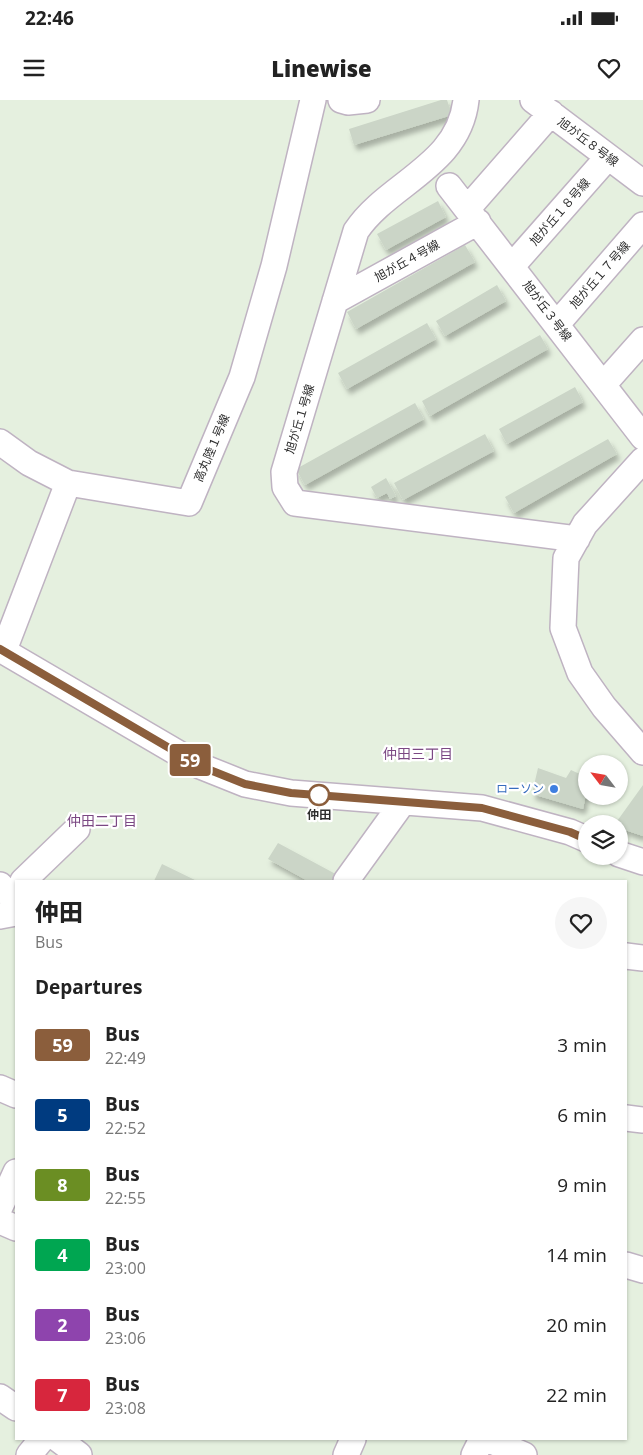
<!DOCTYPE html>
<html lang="en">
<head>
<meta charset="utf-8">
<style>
	:root { --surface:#fff; --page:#f6f6f6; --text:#222; --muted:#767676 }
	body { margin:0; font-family:"Open Sans","Noto Sans JP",sans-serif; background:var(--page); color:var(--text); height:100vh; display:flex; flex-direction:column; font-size:19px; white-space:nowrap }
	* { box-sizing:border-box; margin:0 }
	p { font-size:16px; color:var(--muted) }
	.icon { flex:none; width:28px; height:28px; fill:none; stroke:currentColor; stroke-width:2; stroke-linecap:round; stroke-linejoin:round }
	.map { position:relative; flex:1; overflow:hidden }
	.drawer { position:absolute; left:15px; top:780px; width:612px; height:560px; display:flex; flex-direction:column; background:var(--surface); border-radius:0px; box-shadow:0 1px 4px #0004 }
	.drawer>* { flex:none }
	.badge { padding:0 10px; border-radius:4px; font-size:18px; line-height:32px }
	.needle { width:32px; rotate:301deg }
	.buttons { position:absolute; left:578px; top:655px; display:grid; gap:10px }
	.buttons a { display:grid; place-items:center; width:50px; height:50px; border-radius:50%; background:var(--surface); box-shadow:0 1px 4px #0004; font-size:25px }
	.map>.badge { position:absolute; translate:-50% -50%; box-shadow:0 0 0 2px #fff }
	h2 { padding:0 20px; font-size:19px; line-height:45px }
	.round { display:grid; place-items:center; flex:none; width:52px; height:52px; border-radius:26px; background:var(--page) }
	.summary { display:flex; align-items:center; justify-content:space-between; height:85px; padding:0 20px }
	h1 { font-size:24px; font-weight:800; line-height:38px }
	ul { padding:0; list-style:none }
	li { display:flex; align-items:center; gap:15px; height:70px; padding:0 20px }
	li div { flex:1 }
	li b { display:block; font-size:19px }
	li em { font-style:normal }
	li .badge { min-width:55px; font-weight:700; text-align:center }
	.status { display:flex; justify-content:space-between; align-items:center; height:35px; padding:0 25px; background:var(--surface); direction:ltr }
	.status svg { height:14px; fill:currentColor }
	header { display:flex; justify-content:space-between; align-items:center; height:65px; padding:0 20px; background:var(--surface); font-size:22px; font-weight:800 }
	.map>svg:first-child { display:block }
	.building { fill:#cbd5c7; filter:url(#shadow) }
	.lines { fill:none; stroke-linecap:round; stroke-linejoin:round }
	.minor-casing { stroke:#bfb3c2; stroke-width:28 }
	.minor { stroke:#fff; stroke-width:25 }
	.line-casing { stroke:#fff; stroke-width:11 }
	.line { stroke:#8b5e3c; stroke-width:8 }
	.shop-dot { fill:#3f7fe0; stroke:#fff; stroke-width:2 }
	.stop-dot { fill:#fff; stroke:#8b5e3c; stroke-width:2.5 }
	.labels { text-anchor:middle; stroke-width:4.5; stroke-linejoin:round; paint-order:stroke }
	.street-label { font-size:12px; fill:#2d2d2d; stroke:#fff }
	.shop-label { font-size:12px; fill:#366cbe; stroke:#fff; text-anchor:end }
	.stop-label { font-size:12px; font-weight:bold; fill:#2d2d2d; stroke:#fff }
	.neighbourhood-label { font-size:14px; fill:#7b4883; stroke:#fff }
</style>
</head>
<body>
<div class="status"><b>22:46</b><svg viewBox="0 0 49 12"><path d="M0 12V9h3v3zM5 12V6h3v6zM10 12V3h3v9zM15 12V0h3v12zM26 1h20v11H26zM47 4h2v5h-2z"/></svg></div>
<header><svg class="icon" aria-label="menu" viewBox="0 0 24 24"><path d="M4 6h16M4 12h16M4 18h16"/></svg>Linewise<svg class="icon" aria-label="heart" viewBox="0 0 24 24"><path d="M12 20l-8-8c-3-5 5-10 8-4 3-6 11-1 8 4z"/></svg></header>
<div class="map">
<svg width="643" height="1355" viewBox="0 0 643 1355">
	<defs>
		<filter id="shadow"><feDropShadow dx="3" dy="5.5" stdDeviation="2.5" flood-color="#0004"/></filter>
	</defs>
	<rect width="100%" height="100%" fill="#e5f0df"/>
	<path class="building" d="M441 0H447L452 15 354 45 349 29Z
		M438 101 446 117 386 150 377 134Z
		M465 145 475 162 356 229 347 212Z
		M497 185 506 201 445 236 436 221Z
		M427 223 436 239 347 289 338 273Z
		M540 235 548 249 430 316 422 301Z
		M575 287 583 302 507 344 499 329Z
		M415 303 424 319 305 385 296 369Z
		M485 334 494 351 403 400 394 383Z
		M608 339 617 354 514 413 505 397Z
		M386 378 396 396 390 399 387 393 377 398 371 387Z
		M538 668 566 678 571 670 586 677V694L583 709 532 694Z
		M643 685V736L619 728V724H615Z
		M278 743 343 778 341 781H308L268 759Z
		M162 764 197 781H154Z"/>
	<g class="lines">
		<defs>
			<path id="minor" d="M341 0 348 2 367 0
				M466 0C459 66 388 83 356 131L284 372 285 387 295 403 577 439
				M533 0 643 83
				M449 86 643 337
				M468 108 551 13
				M512 166 608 57
				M335 201 478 122
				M557 224 643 125
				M603 285 643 240
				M0 342 29 363 68 383
				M643 360 585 424 566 458 563 528 580 573 604 607 643 652
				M0 549 200 666 245 684 291 693 482 708 570 732 586 739
				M4 550 68 383 189 403 242 277 274 166 313 0
				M619 754 643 762
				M23 781 77 729
				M346 781 403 702
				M0 785 16 801
				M0 816 16 813
				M626 856 643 858
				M0 988 16 995
				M626 1018 643 1020
				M0 1107 16 1072
				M0 1121 16 1128
				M626 1165 643 1170
				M0 1297 16 1308
				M58 1339 79 1355
				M487 1339 524 1355
				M29 1355 42 1339
				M346 1355 353 1339
				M474 1355 482 1339"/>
		</defs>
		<use href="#minor" class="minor-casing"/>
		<use href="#minor" class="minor"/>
	</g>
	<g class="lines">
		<defs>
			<path id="line" d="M0 549 200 666 245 684 291 693 482 708 570 732 586 739"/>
		</defs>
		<use href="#line" class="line-casing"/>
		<use href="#line" class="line"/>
	</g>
	<circle class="shop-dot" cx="554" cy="689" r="5"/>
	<circle class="stop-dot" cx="319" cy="695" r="10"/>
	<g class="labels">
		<g class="street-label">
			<text transform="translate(588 42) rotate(37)" y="4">旭が丘８号線</text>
			<text transform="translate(560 112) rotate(-49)" y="4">旭が丘１８号線</text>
			<text transform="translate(407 161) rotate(-29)" y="4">旭が丘４号線</text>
			<text transform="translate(600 175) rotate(-49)" y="4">旭が丘１７号線</text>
			<text transform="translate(547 211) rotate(53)" y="4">旭が丘３号線</text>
			<text transform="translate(300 319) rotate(-73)" y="4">旭が丘１号線</text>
			<text transform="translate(212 348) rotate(-67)" y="4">高丸陸１号線</text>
		</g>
		<g class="shop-label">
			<text x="544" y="693">ローソン</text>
		</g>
		<g class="stop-label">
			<text x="319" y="719">仲田</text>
		</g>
		<g class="neighbourhood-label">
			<text x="418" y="659">仲田三丁目</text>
			<text x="102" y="726">仲田二丁目</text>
		</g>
	</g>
</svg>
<div class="buttons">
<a><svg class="needle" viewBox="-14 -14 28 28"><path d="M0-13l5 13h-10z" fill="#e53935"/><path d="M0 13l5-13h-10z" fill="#767676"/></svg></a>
<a><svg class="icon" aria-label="layers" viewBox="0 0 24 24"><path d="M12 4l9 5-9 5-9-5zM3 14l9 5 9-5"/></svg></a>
</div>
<b class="badge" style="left:190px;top:660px;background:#8b5e3c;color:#fff">59</b>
<section class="drawer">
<div class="summary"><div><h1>仲田</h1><p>Bus</p></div><a class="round"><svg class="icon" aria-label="heart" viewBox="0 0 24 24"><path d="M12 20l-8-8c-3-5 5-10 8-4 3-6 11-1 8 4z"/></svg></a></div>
<h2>Departures</h2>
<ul>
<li><span class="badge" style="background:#8b5e3c;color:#fff">59</span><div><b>Bus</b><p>22:49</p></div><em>3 min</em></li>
<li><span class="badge" style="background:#003b80;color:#fff">5</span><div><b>Bus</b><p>22:52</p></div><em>6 min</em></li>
<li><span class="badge" style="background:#6b8e23;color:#fff">8</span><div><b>Bus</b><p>22:55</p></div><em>9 min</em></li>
<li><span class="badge" style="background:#00a651;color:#fff">4</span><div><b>Bus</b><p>23:00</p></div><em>14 min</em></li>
<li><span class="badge" style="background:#8e44ad;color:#fff">2</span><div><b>Bus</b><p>23:06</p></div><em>20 min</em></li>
<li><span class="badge" style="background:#d7263d;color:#fff">7</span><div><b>Bus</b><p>23:08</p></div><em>22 min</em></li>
</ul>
</section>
</div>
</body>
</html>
